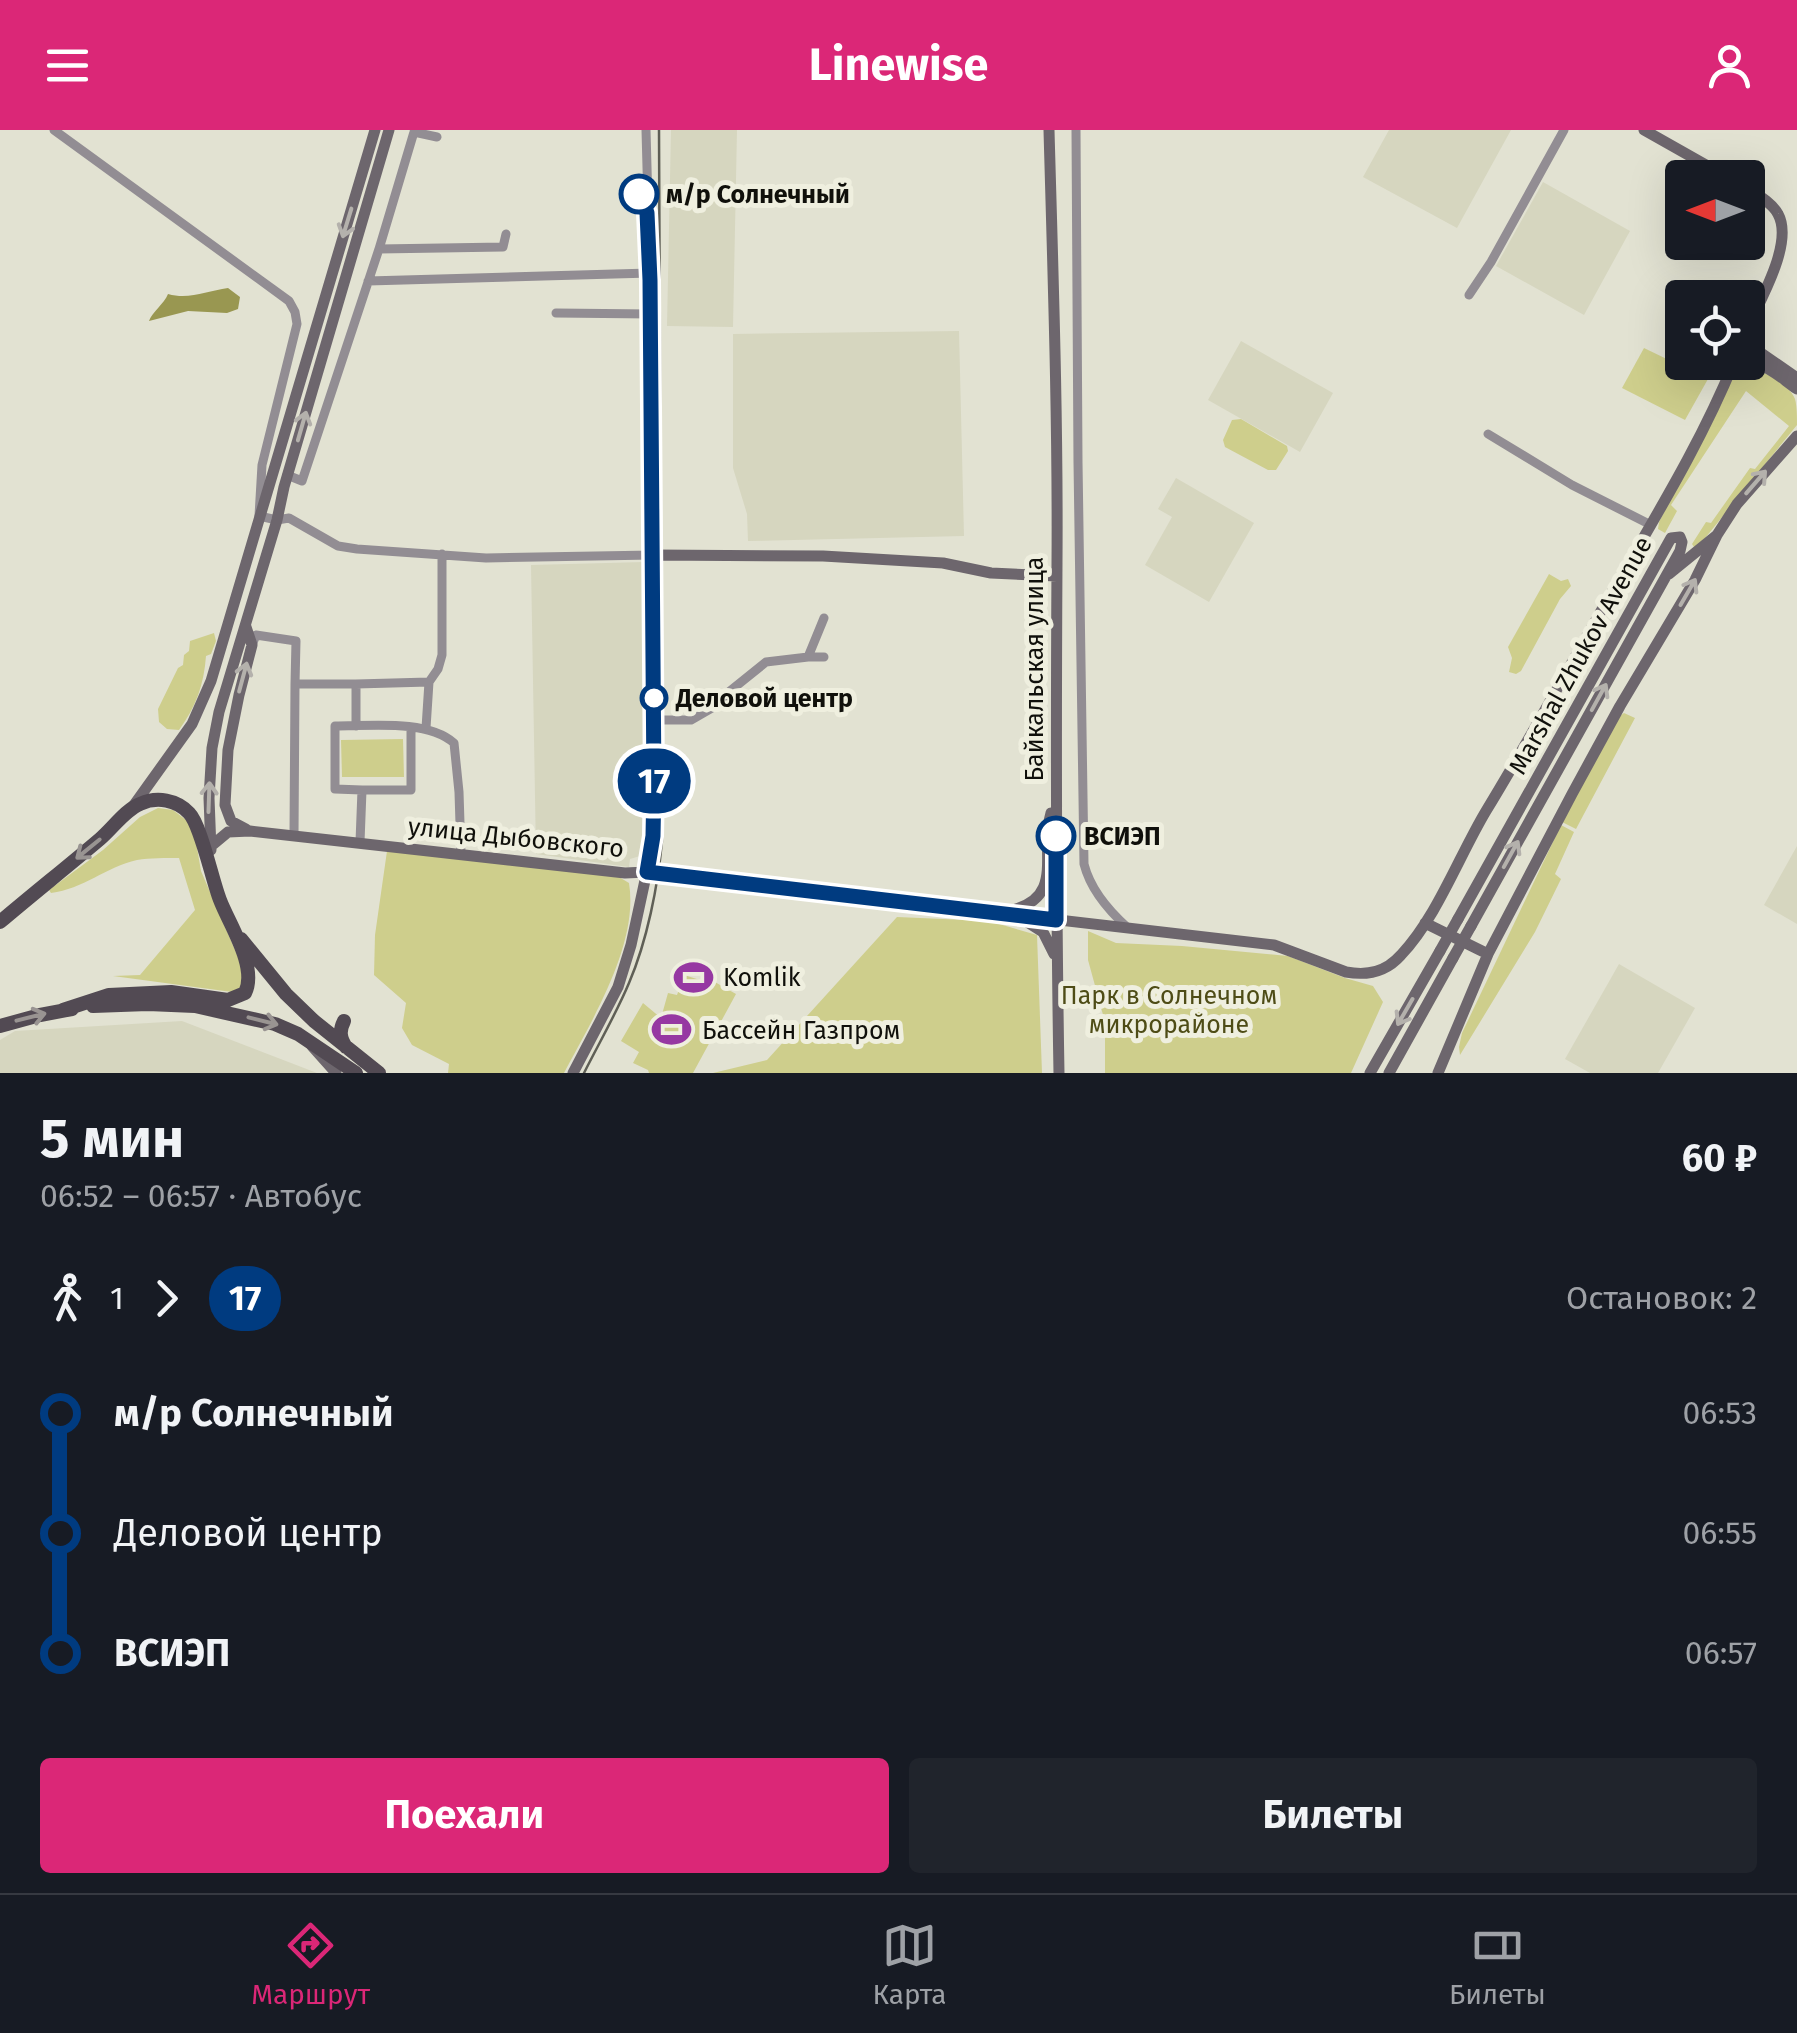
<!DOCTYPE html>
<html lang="ru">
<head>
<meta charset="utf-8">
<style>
	:root { --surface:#171b24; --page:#20242c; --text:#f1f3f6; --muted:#9ea1a6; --line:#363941; --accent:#db2777 }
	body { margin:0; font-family:"Fira Sans",sans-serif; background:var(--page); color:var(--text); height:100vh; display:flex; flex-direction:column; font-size:38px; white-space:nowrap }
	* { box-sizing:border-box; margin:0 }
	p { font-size:32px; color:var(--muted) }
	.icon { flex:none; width:55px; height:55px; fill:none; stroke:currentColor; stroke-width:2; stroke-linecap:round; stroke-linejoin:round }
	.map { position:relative; height:943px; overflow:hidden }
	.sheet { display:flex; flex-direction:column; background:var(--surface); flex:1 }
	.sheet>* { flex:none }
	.badge { padding:0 20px; border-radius:32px; font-size:35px; line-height:65px }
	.needle { width:65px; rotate:270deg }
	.controls { position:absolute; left:1665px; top:30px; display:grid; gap:20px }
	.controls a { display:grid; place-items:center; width:100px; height:100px; border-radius:10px; background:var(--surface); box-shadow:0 10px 40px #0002; font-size:50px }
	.map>.badge { position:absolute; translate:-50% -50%; box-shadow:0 0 0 5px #fff }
	.legs { display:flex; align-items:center; gap:15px; height:110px; padding:0 40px; font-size:32px }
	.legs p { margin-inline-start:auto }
	.headline { display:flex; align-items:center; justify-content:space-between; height:170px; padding:0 40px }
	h1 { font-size:55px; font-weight:700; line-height:75px }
	.button { display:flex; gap:20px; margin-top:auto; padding:20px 40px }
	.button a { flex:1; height:115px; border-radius:10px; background:var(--accent); color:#fff; font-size:40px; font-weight:700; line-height:115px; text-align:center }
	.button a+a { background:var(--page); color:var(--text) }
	ul { padding:0 40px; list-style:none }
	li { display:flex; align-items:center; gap:35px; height:120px; font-size:38px }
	li i { display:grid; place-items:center; width:15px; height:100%; margin:0 12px; background:currentColor }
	li i::after { content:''; width:25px; height:25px; margin:-12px; border:8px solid; border-radius:50%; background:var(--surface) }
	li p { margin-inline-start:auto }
	li:first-child i { background:linear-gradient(#0000 50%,currentColor 0) }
	li:last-child i { background:linear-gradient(currentColor 50%,#0000 0) }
	header { display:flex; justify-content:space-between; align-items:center; height:130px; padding:0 40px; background:var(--accent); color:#fff; font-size:45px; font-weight:700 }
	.menu { display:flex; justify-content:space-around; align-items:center; height:140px; border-top:2px solid var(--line); background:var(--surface); font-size:28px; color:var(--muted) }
	.menu a { display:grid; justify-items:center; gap:5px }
	.menu .on { color:var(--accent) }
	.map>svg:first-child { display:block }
	.built { fill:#d6d6bf }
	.green { fill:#cece8c }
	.water { fill:#999751 }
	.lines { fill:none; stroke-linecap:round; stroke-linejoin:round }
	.street { stroke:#928d93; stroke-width:9 }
	.secondary { stroke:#6d666d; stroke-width:11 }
	.primary { stroke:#524a53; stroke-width:14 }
	.tram { stroke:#5f5f56; stroke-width:2.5 }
	.secondary-bridge { stroke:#6d666d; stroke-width:11 }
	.oneway { stroke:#b4b1ac }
	.oneway2 { stroke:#999492 }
	.line-1-casing { stroke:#fff; stroke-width:22 }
	.line-1 { stroke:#003b80; stroke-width:15 }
	.stop-1-dot { fill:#fff; stroke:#003b80; stroke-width:5 }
	.labels { text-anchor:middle; stroke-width:10; stroke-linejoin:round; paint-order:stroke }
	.stop-label { font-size:25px; font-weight:bold; fill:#10100b; stroke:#efefdf; text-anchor:start }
	.street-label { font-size:25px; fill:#10100b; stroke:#efefdf }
	.poi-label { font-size:25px; fill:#10100b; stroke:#efefdf; text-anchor:start }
	.park-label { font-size:25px; fill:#4e4c16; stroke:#efefdf }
</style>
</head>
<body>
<header><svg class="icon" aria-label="menu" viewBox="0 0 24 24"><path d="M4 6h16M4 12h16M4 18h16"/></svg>Linewise<svg class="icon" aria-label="person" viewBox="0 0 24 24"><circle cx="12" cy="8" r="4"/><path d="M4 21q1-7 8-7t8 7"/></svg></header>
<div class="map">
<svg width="1797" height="943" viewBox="0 0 1797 943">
	<rect width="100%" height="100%" fill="#e2e2d2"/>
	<path class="built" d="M671 0H737L733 197 667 196Z
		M1389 0H1511L1457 98 1363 47Z
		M1543 52 1630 101 1584 185 1496 136Z
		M959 201 964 406 748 411 747 384 733 338V204Z
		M1241 211 1333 263 1300 322 1208 270Z
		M1176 348 1254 393 1209 472 1145 435 1172 387 1158 379Z
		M644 432 642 721 640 726 630 729 629 737 536 724 531 435Z
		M1797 716V794L1764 775Z
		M1619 834 1695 878 1658 943H1590L1565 929Z
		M182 891 317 943H0V910L15 901Z"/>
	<path class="green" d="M1644 218 1708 249 1685 290 1622 258Z
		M1754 239C1768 244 1789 254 1795 269 1797 276 1797 287 1797 295L1697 418 1694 417 1692 414 1706 392 1711 393 1750 338 1755 339 1789 296 1746 261 1671 375 1677 381 1665 403 1658 399 1659 392 1736 240Z
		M1241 289 1287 316 1288 321 1276 340H1268L1225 317 1223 310 1232 290Z
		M1549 444 1561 451 1568 449 1571 456 1560 469 1521 541 1516 544 1509 542 1512 528 1508 517Z
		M214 503 216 511 211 524 206 526C204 554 196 577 179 600L167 599 159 592 158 579 178 538 183 535 184 525 189 521 190 511Z
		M1624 583 1635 588 1576 699 1562 692 1620 586Z
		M403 609 404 647H342L341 610Z
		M158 678 173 680 190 693 195 706 201 741 244 841 241 857 232 862 113 846 140 845 195 780 179 728C166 728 150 728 137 730 106 737 83 759 51 763L49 760 103 720 140 687Z
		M1561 695 1574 702 1555 744 1561 749 1535 802 1460 925 1459 917 1462 903Z
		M387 721 619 747 629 753C639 814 592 890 564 943H448L449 934 412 915 402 898 406 873 374 845 375 805Z
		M897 787 989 791 1037 805 1042 943H713L767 930Z
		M1088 801 1116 813 1182 816 1288 826 1345 848 1373 856 1383 872 1351 943H1105V892L1088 830Z
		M684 845 700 850 701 854 706 847 736 864 693 943H649L648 940 633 933 639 922 621 911 643 873 661 888 668 863 677 865Z"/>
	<path class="water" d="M228 158 240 167 238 179 227 183 188 181 149 191C152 182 164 174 168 164 189 170 207 161 228 158Z"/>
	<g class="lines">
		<path class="street" d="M54 0 289 171 295 182 297 194 262 335 259 386 277 390 289 388 338 416 357 419 486 428 653 425 650 149 646 0
			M415 0 414 2 437 7
			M1076 0 1078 332 1084 734C1090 758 1109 781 1128 798
			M379 119 414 2
			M368 151 650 143
			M1469 165 1491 132 1564 0
			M556 183 651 184
			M1488 304 1572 355 1651 395
			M287 345 302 351 379 119 503 117 506 104
			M252 515 256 505 296 511 295 554
			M808 527H824
			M429 552 438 539 442 525V424
			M356 554 429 552 426 598
			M654 590H691L717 575 725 565 766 532 808 527 824 488
			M362 660H411V597
			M294 705 295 554H356V596
			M360 712 362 660 335 659V596C370 596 427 589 454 613L459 662 461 725"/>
		<path class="secondary" d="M1049 0C1053 144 1058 289 1057 433 1056 603 1056 773 1059 943
			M1644 0 1729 48
			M1748 58C1757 64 1773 74 1778 84 1794 113 1760 170 1748 197
			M1748 214 1797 248
			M1730 243C1755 220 1775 244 1797 259
			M1669 444 1717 405 1737 374 1797 306
			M246 497 252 515 239 565 228 620 225 675 231 691 246 699
			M134 675 192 594 211 551 375 0
			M210 717 228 702 250 701 625 743 647 742 1274 815 1346 842C1368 846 1386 842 1401 825 1437 787 1459 726 1486 681 1530 609 1570 535 1612 462 1655 387 1701 313 1734 232
			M211 720 209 668 212 618 219 582 277 390 284 357 389 0
			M1012 780C1066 767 1039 721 1051 683
			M1021 788 1043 802 1054 824
			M1458 789 1671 408 1680 407 1682 412 1680 421 1471 796
			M1425 793 1488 824
			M312 916 336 943
			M573 943 618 857 631 815 652 718 653 425 823 426 943 433 991 443 1057 446
			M1370 943 1440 821
			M1389 943 1453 828
			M1438 943 1488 824 1572 664 1620 576 1695 450 1717 405"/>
		<path class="primary" d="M0 792C33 764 67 737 100 709 113 698 125 680 140 674 157 666 177 670 189 683 201 695 212 750 220 770 229 794 258 837 245 863L228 870 171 862 109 865 63 880
			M241 809 286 864 314 891 379 943
			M93 876 148 874 195 876 275 894 298 904 356 943
			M344 891C339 901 340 908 346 917
			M0 896 40 885 72 879"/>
		<path class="tram" d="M584 943C599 913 616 884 629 853 647 811 658 756 662 711L659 0"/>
		<path class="secondary-bridge" d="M1440 821 1458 789
			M1453 828 1471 796"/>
	</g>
	<defs><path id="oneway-shaft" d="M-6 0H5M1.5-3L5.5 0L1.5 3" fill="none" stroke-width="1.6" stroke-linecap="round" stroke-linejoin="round" transform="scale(2.5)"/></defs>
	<g class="oneway">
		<use href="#oneway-shaft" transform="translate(347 93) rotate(107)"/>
		<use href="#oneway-shaft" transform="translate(302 296) rotate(-74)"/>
		<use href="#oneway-shaft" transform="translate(1756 352) rotate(-49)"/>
		<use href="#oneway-shaft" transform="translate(1688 462) rotate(-60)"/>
		<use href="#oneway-shaft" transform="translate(243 547) rotate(-75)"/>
		<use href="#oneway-shaft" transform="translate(1599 567) rotate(-61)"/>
		<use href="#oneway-shaft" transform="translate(209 667) rotate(-88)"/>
		<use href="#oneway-shaft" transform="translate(1511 724) rotate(-61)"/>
		<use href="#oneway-shaft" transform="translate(1405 882) rotate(120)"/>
	</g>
	<g class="oneway2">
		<use href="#oneway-shaft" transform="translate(88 719) rotate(141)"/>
		<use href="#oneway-shaft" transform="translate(31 887) rotate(-14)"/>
		<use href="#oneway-shaft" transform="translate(263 891) rotate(14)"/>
	</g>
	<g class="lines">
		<defs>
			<path id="line-1" d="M639 64 647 83 650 150 654 655 653 706 647 742 1056 790V706"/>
		</defs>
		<use href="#line-1" class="line-1-casing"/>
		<use href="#line-1" class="line-1"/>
	</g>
	<defs>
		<symbol id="stadium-bare" viewBox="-9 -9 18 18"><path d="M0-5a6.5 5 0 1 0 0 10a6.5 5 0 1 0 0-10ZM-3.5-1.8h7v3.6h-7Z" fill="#9638a2" stroke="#efefdf" stroke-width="2.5" paint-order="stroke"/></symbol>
	</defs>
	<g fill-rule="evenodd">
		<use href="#stadium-bare" x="666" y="820" width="55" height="55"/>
		<use href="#stadium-bare" x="644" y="872" width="55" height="55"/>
	</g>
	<g class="stop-1-dot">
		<circle cx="639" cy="64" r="18"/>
		<circle cx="654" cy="568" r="12"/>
		<circle cx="1056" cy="706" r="18"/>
	</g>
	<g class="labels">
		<g class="stop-label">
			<text x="666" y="73">м/р Солнечный</text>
			<text x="676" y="577">Деловой центр</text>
			<text x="1084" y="715">ВСИЭП</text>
		</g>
		<g class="street-label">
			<text transform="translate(1580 525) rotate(-61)" y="9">Marshal Zhukov Avenue</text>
			<text transform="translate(1034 539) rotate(-90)" y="9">Байкальская улица</text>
			<text transform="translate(516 707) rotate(6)" y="9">улица Дыбовского</text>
		</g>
		<g class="poi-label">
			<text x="723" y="856">Komlik</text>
			<text x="702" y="909">Бассейн Газпром</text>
		</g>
		<g class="park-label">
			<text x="1169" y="874">Парк в Солнечном<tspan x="1169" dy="29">микрорайоне</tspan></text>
		</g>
	</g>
</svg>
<div class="controls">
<a><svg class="needle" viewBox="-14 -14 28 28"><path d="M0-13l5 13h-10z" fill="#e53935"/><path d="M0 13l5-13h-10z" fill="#9ea1a6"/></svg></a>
<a><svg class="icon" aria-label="locate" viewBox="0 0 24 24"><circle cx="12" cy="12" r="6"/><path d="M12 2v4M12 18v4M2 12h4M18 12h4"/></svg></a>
</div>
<b class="badge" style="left:654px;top:651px;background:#003b80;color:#fff">17</b>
</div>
<section class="sheet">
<div class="headline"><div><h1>5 мин</h1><p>06:52 – 06:57 · Автобус</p></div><b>60 ₽</b></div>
<div class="legs"><svg class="icon" aria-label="walk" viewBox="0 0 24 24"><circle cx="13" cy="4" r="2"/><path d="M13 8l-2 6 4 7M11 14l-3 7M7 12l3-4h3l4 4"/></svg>1<svg class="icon" aria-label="forward" viewBox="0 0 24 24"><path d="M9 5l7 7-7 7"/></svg><b class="badge" style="background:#003b80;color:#fff">17</b><p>Остановок: 2</p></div>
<ul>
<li><i style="color:#003b80"></i><b>м/р Солнечный</b><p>06:53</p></li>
<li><i style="color:#003b80"></i><span>Деловой центр</span><p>06:55</p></li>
<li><i style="color:#003b80"></i><b>ВСИЭП</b><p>06:57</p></li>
</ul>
<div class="button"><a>Поехали</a><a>Билеты</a></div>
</section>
<nav class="menu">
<a class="on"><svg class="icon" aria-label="directions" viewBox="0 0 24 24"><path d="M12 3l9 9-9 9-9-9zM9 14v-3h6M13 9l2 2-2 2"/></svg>Маршрут</a>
<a><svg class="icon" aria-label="map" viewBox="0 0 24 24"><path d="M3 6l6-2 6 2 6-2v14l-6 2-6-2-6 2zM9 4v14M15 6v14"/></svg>Карта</a>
<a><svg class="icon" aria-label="tickets" viewBox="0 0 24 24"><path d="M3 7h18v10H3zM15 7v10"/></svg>Билеты</a>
</nav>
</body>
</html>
